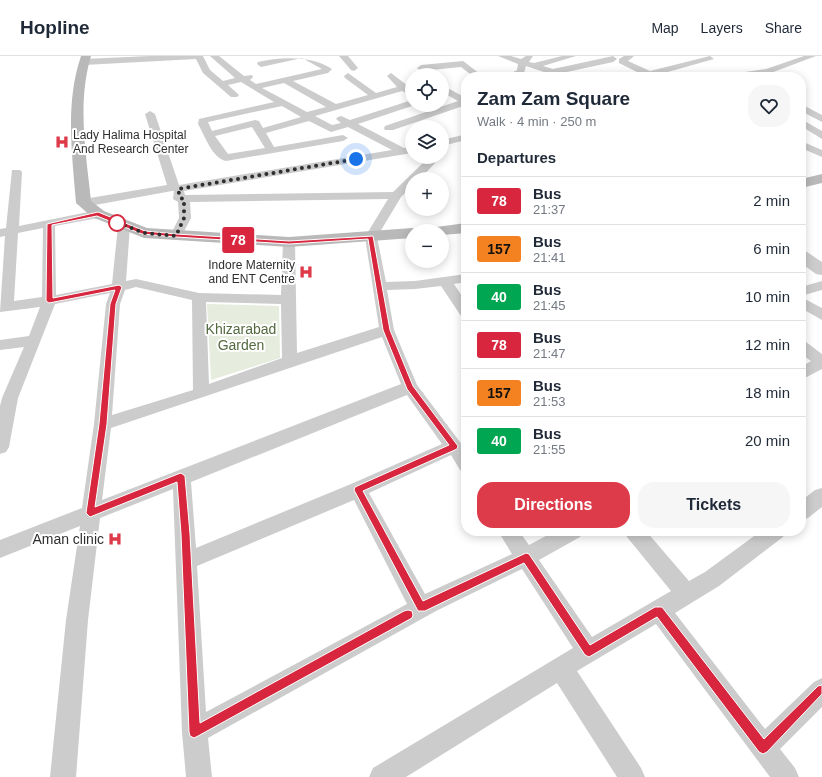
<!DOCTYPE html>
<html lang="en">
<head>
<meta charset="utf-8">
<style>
	:root { --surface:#fff; --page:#f6f6f7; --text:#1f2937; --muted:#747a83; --line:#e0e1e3; --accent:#dd3b4a }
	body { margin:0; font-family:Helvetica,sans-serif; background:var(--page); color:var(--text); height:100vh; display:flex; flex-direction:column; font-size:15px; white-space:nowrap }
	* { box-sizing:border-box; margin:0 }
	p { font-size:13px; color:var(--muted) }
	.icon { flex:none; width:22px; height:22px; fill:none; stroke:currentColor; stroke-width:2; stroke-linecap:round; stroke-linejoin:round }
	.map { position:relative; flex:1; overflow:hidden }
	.side { position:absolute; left:461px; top:16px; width:345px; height:464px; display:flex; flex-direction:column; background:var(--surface); border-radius:16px; box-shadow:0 2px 10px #0003 }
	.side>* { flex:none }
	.badge { padding:0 8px; border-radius:3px; font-size:14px; line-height:26px }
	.controls { position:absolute; left:405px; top:12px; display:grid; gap:8px }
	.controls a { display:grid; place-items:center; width:44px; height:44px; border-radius:50%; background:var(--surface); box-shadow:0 2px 10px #0003; font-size:20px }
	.you { position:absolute; width:20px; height:20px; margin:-10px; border:3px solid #fff; border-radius:50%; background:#1a73e8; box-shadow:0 0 0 6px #1a73e833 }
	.map>.badge { position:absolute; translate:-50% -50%; box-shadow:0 0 0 2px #fff }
	h2 { padding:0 16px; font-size:15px; line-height:36px }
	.round { display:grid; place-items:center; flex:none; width:42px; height:42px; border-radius:16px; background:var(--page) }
	.head { display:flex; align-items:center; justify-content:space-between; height:68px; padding:0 16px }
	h1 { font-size:19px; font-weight:700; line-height:30px }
	.primary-button { display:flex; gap:8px; margin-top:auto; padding:8px 16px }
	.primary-button a { flex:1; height:46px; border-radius:16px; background:var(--accent); color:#fff; font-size:16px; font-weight:700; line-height:46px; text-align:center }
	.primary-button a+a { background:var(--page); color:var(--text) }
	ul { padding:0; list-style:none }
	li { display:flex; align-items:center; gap:12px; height:48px; padding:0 16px; border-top:1px solid var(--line) }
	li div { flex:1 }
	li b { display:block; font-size:15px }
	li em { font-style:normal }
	li .badge { min-width:44px; font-weight:700; text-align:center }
	header { display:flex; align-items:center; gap:24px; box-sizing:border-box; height:56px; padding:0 20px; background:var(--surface); border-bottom:1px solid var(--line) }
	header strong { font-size:19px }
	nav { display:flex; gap:22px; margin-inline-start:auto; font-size:14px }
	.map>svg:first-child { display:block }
	.green { fill:#e6ecde }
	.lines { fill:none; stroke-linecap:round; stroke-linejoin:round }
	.minor { fill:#ccc; fill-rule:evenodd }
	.tertiary { fill:#ccc; fill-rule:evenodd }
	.secondary { fill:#b9b9b9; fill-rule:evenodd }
	.line { fill:#d7263d; stroke:#fff }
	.walk { stroke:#2f2f2f; stroke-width:4; stroke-dasharray:0 7.2 }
	.stop-dot { fill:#fff; stroke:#d7263d; stroke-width:2 }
	.labels { text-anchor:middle; stroke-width:4; stroke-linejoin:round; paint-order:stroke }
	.far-poi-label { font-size:12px; fill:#2f2f2f; stroke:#fff; text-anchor:start }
	.park-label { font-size:14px; fill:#53693f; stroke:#fff }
	.poi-label { font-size:14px; fill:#2f2f2f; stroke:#fff; text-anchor:end }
</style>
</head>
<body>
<header>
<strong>Hopline</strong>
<nav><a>Map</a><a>Layers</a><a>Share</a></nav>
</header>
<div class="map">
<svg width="822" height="721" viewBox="0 0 822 721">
	<rect width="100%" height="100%" fill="#fff"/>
	<path class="green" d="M207 248 279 250 280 302 211 324Z"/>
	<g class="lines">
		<path class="minor" d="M150 0H203L210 14 223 25 235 22 210 0H219L244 20 252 19 253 21 250 24 256 28 322 13 302 2 261 11 257 8 258 6C282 0 314 0 332 13L328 17 293 25 336 48 368 39 345 22 344 20 348 17 376 37 397 31 387 20 391 17 412 33V40L402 35 315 60 332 69 341 67 336 63 338 61 341 60 350 64 412 44V49H415L358 68 404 92 412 91V97L184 135 185 139 393 136 425 105V101H435L436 106 420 123H412V130L401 141 377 181 386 226 415 225 466 218V226L454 228 466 246V262L461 260 441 230 415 233 387 234 394 274 417 329 466 394V416L460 414 451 399 369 437 425 538 512 498 498 475H519L529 489 555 475H583L580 481 539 504 592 581 671 535 627 481 624 475H646L689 525 705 516 761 475H786L783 481 719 530 675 557 765 673 814 626 822 622V651L780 693 795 712 799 721H770L656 568 577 615 641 712 645 721H617L557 627 406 721H369L373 712 573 592 522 513 436 555 208 682 212 721H186L182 676 173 433 100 462 88 564 76 721H50L66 564 80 470 0 502V484L82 452 94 368 106 248 110 237 55 248 18 342 9 391 6 396 0 398V350L2 342 24 291 0 294V284L29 280 40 251 0 256 5 180 0 181V173L6 172 12 114H20L22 116 19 170 98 154 104 158 98 162 55 170 56 239 112 228 118 170 124 166 130 170 126 225 136 223 199 237 281 239 283 186 289 182 295 186 297 297 379 271 365 181 388 143 190 146 191 162 180 183 176 184 170 180 179 162 178 146 173 143 174 135H172L84 151 80 150 78 147 84 143 167 129 145 58 150 55 155 58 179 129 392 94 348 71 331 76 309 65 266 77 274 91 343 79 348 82 343 85 226 105C212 102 205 80 198 68L199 63 274 46 241 26 228 29 239 39 237 41H231L203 17 196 3 84 9 80 6 84 3ZM284 27 326 51 307 56 262 32ZM282 50 301 61 263 72 259 65 255 64 212 75 208 66ZM252 71 265 92 228 98 215 80ZM43 172 42 241 14 245 18 177ZM136 231 192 244 193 334 112 359 120 248 125 234ZM206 246 281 248 282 302 209 328ZM382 281 401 328 102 444 111 372ZM407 339 442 388 351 428 196 492 191 426ZM354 444 407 548 206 656 197 510Z
			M339 0H348L358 12 354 15 351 14Z
			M498 0H511L521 3 526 0H533L529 6 534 7 562 0H576L543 10 553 13 613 0 617 3 613 6 553 19 526 10 524 17 516 21H505L517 14 518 8Z
			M624 0H634L628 5 650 15 710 0 714 3 657 19V21H634L641 18 619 7V3Z
			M804 0H816L768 18 747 21H727L731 18 766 13Z
			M463 5 484 21H474L461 11 421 15 417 12 421 9Z
			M442 29 466 42V49L393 74H385L384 72 385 70 458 45 442 36Z
			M801 48 822 59V66L801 55Z
			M801 63 822 75V83L801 70Z
			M463 79 466 80V84L442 90V84Z
			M801 85 822 94V101L801 92Z
			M822 225V234L801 240V231Z
			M801 241 822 252V264L801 252Z
			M801 285 806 286 822 298V313L801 324V311L811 305 801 298Z
			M822 432V451L808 462 801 464V445L815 434Z"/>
		<path class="tertiary" d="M801 194 807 196 822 206V219L816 218 801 207Z"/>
		<path class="secondary" d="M81 0H91C77 47 86 97 91 145L104 155 147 172 289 181 412 172 419 175H412V182L289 191 144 182 92 161 76 147C72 98 65 47 81 0Z
			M822 118V127L801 132V123Z
			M466 167V177L442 179V175H427L429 172Z"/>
	</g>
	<path class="line" d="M98 156 145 175 176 178 289 185 373 180 390 274 413 330 458 390 457 393 363 435 423 545 526 497 529 498 590 589 655 551H662L764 683 818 630 822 629V638L767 696 763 698 759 696 657 561 589 601 585 599 524 507 425 555H418L354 434 355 431 449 389 407 333 383 274 368 183 289 188 176 181 142 178 97 160 52 169 53 242 119 229 122 231 116 248 107 368 95 451 178 418 181 417 185 420 190 478 200 667 404 555 408 554 412 555 413 559 412 562 198 680 194 682 190 680 189 676 181 478 177 426 90 461 86 457 99 368 110 248 115 234 49 247 46 245 47 168Z"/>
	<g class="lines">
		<path class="walk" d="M117 167 111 164 144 177 176 180 184 162V143L180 142 178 133 356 103"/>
	</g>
	<defs>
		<symbol id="hospital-bare" viewBox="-9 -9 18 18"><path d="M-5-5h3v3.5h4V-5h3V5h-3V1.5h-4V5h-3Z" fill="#dd3b4a" stroke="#fff" stroke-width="2.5" paint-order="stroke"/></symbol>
	</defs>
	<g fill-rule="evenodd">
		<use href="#hospital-bare" x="52" y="76" width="20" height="20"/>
		<use href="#hospital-bare" x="296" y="206" width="20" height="20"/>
		<use href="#hospital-bare" x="105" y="473" width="20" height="20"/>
	</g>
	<circle class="stop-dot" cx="117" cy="167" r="8"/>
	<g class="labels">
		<g class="far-poi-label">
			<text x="73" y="83">Lady Halima Hospital<tspan x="73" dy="14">And Research Center</tspan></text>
			<text x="295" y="213" text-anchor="end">Indore Maternity<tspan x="295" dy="14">and ENT Centre</tspan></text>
		</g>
		<g class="park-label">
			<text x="241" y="278">Khizarabad<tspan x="241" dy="16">Garden</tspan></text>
		</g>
		<g class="poi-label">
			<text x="104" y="488">Aman clinic</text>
		</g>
	</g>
</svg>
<div class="controls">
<a><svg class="icon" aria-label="locate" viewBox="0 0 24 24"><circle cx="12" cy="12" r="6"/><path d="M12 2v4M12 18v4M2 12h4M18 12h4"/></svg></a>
<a><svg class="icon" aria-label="layers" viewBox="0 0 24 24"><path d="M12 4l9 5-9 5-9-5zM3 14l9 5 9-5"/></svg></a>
<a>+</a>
<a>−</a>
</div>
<div class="you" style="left:356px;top:103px"></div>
<b class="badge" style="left:238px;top:184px;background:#d7263d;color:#fff">78</b>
<section class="side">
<div class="head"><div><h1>Zam Zam Square</h1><p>Walk · 4 min · 250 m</p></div><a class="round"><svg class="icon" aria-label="heart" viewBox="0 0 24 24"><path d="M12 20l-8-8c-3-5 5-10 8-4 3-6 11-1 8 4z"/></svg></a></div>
<h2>Departures</h2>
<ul>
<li><span class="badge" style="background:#d7263d;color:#fff">78</span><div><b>Bus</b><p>21:37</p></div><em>2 min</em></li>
<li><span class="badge" style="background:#f58220;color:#111">157</span><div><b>Bus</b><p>21:41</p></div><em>6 min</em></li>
<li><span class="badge" style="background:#00a651;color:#fff">40</span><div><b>Bus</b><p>21:45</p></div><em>10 min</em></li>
<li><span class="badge" style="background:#d7263d;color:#fff">78</span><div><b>Bus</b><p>21:47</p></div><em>12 min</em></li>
<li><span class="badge" style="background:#f58220;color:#111">157</span><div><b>Bus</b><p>21:53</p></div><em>18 min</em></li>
<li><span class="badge" style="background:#00a651;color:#fff">40</span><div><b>Bus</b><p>21:55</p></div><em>20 min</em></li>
</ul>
<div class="primary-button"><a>Directions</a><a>Tickets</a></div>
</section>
</div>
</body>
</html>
